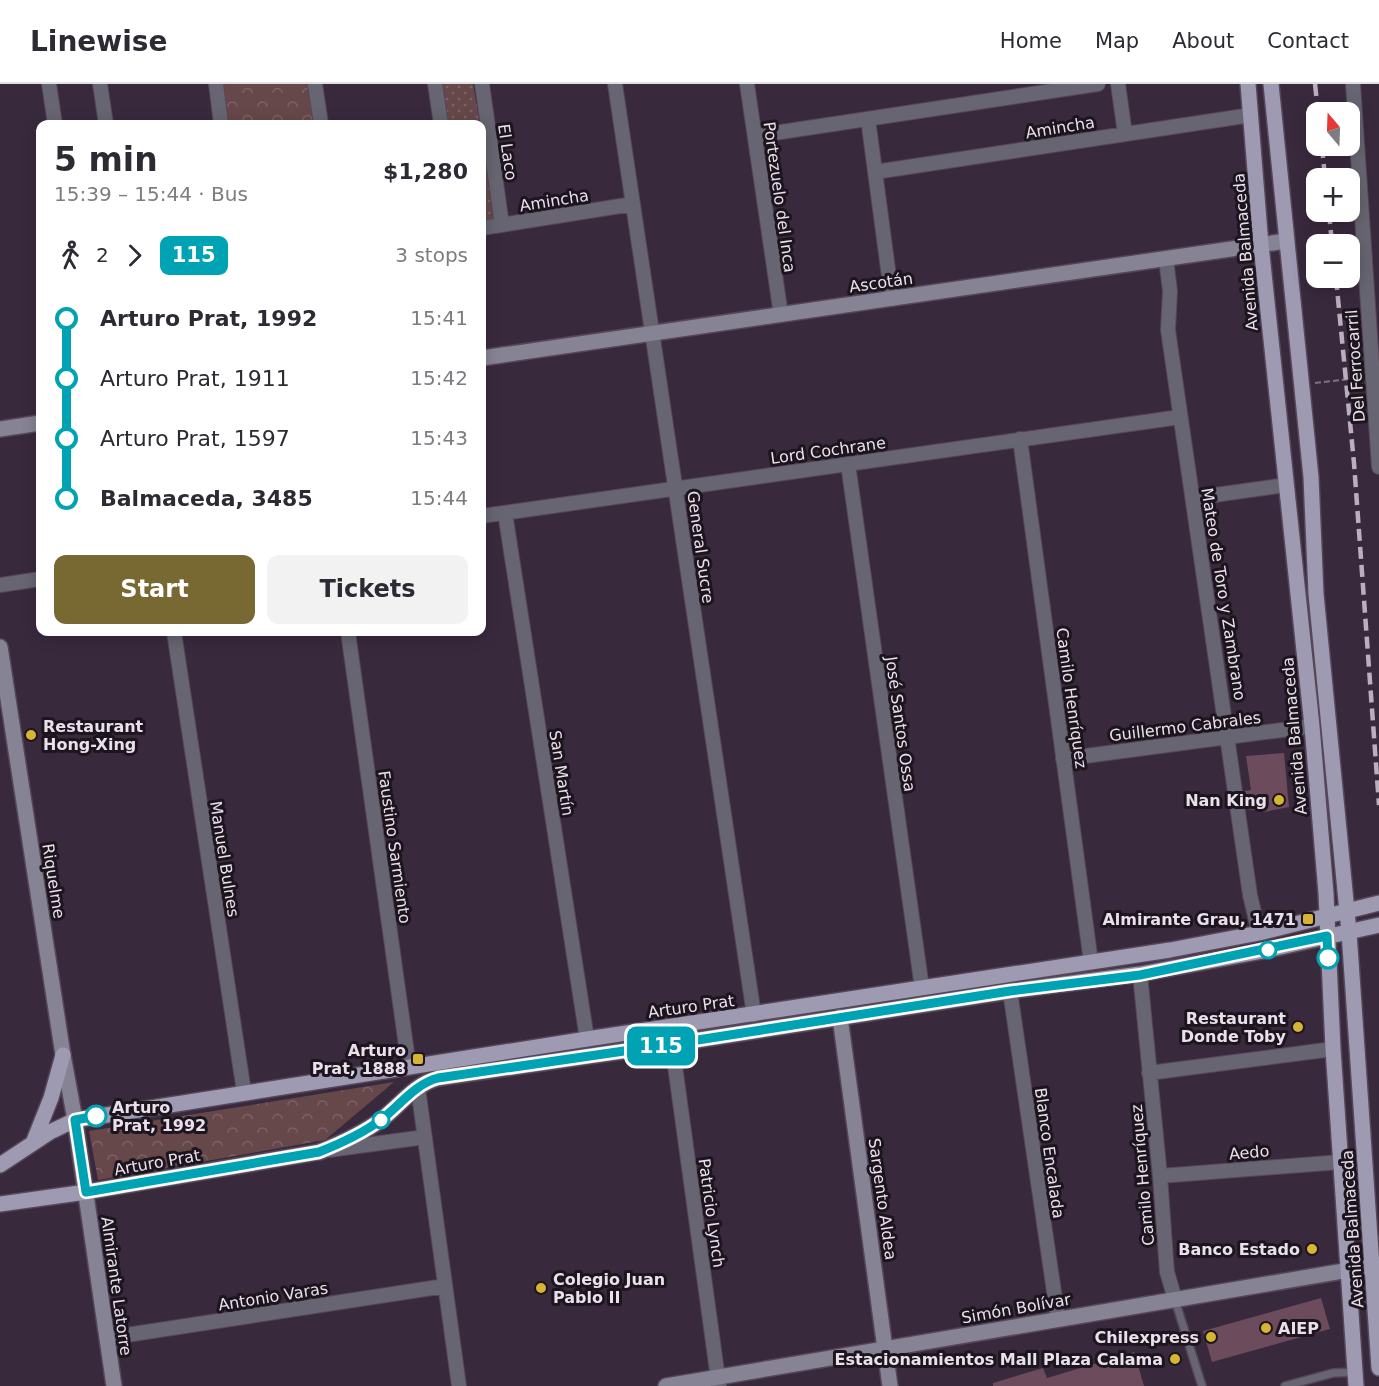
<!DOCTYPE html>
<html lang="en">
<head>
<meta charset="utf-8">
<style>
	:root { --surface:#fff; --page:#f2f2f3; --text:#2b2b33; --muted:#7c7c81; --line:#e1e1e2; --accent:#786933 }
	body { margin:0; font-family:"DejaVu Sans",sans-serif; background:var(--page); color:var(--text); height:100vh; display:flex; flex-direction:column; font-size:22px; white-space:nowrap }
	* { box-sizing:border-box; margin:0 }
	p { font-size:20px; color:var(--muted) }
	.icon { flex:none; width:33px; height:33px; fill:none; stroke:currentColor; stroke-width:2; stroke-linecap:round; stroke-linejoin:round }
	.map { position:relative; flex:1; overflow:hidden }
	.details { position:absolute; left:36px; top:36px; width:450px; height:516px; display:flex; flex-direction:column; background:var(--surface); border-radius:12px; box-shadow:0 3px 15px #0003 }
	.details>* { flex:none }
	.badge { padding:0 12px; border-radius:9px; font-size:21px; line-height:39px }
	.needle { width:39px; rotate:341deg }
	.controls { position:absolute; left:1306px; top:18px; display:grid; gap:12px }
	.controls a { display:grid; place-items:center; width:54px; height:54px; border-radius:12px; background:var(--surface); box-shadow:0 3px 15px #0003; font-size:30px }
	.map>.badge { position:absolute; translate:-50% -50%; box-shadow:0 0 0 3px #fff }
	.legs { display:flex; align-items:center; gap:9px; height:66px; padding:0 18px; font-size:20px }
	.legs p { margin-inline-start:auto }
	.headline { display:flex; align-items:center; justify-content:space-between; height:102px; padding:0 18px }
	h1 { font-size:33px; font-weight:700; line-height:45px }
	.button { display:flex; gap:12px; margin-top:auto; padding:12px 18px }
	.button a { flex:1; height:69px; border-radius:12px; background:var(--accent); color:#fff; font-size:24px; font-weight:700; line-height:69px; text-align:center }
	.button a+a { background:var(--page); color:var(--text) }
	ul { padding:0 18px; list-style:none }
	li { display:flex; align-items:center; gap:21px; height:60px; font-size:22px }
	li i { display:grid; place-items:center; width:9px; height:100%; margin:0 8px; background:currentColor }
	li i::after { content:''; width:15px; height:15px; margin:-8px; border:4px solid; border-radius:50%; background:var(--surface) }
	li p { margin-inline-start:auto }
	li:first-child i { background:linear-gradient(#0000 50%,currentColor 0) }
	li:last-child i { background:linear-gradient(currentColor 50%,#0000 0) }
	header { display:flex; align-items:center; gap:36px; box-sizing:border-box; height:84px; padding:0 30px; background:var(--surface); border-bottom:2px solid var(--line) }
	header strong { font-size:28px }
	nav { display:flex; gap:33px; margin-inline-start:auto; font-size:21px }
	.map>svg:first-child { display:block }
	.grass { fill:url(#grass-dots) }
	.park { fill:url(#park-crowns) }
	.building { fill:#6b4b5c }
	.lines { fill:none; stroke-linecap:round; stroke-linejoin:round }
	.lane-casing { stroke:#554659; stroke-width:10 }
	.street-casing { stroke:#554659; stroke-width:16 }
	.secondary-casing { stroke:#554659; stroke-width:18 }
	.primary-casing { stroke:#554659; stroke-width:18 }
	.path { stroke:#807283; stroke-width:2; stroke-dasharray:6 3; stroke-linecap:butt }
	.lane { stroke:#676571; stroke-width:7 }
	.street { stroke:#676571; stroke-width:14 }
	.secondary { stroke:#868395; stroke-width:15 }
	.primary { stroke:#9d9ab1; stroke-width:15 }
	.rail { stroke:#bbafbe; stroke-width:4.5; stroke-dasharray:12 6; stroke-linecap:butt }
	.line-1-casing { stroke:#fff; stroke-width:14 }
	.line-1 { stroke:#00a3b4; stroke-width:9 }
	.poi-dot { fill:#d7b434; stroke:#1c151e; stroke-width:2 }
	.stop-1-dot { fill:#fff; stroke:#00a3b4; stroke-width:3 }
	.labels { text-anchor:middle; stroke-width:6; stroke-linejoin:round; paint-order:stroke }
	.street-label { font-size:16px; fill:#eadfec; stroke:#1c151e }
	.poi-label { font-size:16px; font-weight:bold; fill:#eadfec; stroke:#1c151e; text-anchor:end }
	.stop-label { font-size:16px; font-weight:bold; fill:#eadfec; stroke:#1c151e; text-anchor:start }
</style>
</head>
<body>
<header>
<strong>Linewise</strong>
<nav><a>Home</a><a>Map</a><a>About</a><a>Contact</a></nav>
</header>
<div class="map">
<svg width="1379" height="1302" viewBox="0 0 1379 1302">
	<defs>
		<pattern id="grass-dots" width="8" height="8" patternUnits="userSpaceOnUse" patternTransform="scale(1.5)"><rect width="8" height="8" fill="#67484a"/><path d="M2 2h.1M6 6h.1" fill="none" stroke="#7d6264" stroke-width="1.8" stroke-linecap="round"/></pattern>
		<pattern id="park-crowns" width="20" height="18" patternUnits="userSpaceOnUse" patternTransform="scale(1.5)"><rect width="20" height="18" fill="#67484a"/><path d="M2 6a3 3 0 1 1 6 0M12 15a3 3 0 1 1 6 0" fill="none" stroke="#7d6264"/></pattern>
	</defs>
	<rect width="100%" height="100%" fill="#39293d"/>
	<path class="grass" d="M441 0H473L480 40H447Z
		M482 52 495 136 482 138Z"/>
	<path class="park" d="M223 0H311L316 40H227Z
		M394 998 325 1056 98 1096 89 1047Z"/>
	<path class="building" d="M1284 669 1289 723 1264 728 1247 725 1244 707 1251 706 1246 672Z
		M1321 1214 1330 1245 1212 1278 1203 1247Z
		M1134 1268 1144 1302H993V1299L1043 1284 1047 1294Z"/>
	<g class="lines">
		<defs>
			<path id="lane" d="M1175 1216 1202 1302
				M1285 1302 1333 1289 1355 1288"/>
			<path id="street" d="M49 0 55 40
				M100 0 106 40
				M216 0 221 40
				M315 0 321 40
				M435 0 441 40
				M482 0 502 141
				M615 0 754 931
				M747 0 781 231
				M1118 0 1125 50
				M1353 0 1379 383
				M868 35 892 215
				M755 52 1098 0
				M875 88 1251 31
				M482 144 633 120
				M1166 175 1170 207 1168 246 1250 811 1259 849
				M1020 355 1091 878
				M848 380 922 904
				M1193 414 1286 401
				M505 429 587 955
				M482 432 1180 333
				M0 501 40 495
				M174 548 244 1008
				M348 548 409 983
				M1063 675 1312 642
				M1140 890 1160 1092 1167 1188 1175 1215
				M1010 907 1058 1235
				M672 960 719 1302
				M1149 989 1333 965
				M418 1004 459 1302
				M329 1066 425 1053
				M1160 1092 1341 1078
				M107 1254 445 1202"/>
			<path id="secondary" d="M482 274 1286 157
				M0 345 40 339
				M0 563 63 971 75 1036 114 1302
				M840 933 890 1302
				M666 1302 1379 1181"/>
			<path id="primary" d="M1248 0 1261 161 1312 642 1326 809 1333 965 1356 1302
				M1271 0 1311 393 1316 510 1349 848 1379 1284
				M33 1059 51 1014 63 971
				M0 1081 50 1048 75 1036 587 955 1170 866 1259 849 1379 819
				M0 1120 86 1108 319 1068C342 1059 362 1050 382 1035 400 1021 415 1000 438 994L672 960 1010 907 1140 890 1263 867 1379 841"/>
		</defs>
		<use href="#lane" class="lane-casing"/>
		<use href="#street" class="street-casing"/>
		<use href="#secondary" class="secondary-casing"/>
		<use href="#primary" class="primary-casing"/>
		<path class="path" d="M1315 299 1360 294"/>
		<use href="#lane" class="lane"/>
		<use href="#street" class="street"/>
		<use href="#secondary" class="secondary"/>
		<use href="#primary" class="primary"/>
		<path class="rail" d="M1315 0 1318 28
			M1322 62 1325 94
			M1329 128 1332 160
			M1336 194 1354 379 1379 721"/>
	</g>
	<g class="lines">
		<defs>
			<path id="line-1" d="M96 1032 75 1036 86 1108 319 1068C342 1059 362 1050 382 1035 400 1021 415 1000 438 994L672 960 1010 907 1140 891 1327 852 1328 874"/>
		</defs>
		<use href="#line-1" class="line-1-casing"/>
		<use href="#line-1" class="line-1"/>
	</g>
	<g class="poi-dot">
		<circle cx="31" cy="651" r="6"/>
		<circle cx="1279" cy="716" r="6"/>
		<rect x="1302" y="829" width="12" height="12" rx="3"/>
		<circle cx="1298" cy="943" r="6"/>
		<rect x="412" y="969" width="12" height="12" rx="3"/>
		<circle cx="1312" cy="1165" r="6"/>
		<circle cx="541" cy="1204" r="6"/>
		<circle cx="1266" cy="1244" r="6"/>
		<circle cx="1211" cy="1253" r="6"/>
		<circle cx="1175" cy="1275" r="6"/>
	</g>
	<g class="stop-1-dot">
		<circle cx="1268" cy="866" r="8"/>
		<circle cx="1328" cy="874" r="10"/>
		<circle cx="96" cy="1032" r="10"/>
		<circle cx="381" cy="1036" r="8"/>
	</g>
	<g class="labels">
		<g class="street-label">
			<text transform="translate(1060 43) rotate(-9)" y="6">Amincha</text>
			<text transform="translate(508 68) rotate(82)" y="6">El Laco</text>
			<text transform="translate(780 113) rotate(82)" y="6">Portezuelo del Inca</text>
			<text transform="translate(554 116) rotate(-9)" y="6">Amincha</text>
			<text transform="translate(1245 168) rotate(-95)" y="6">Avenida Balmaceda</text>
			<text transform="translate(881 198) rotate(-8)" y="6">Ascotán</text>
			<text transform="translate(1355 282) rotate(-94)" y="6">Del Ferrocarril</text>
			<text transform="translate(828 366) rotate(-8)" y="6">Lord Cochrane</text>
			<text transform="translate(701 463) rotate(82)" y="6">General Sucre</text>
			<text transform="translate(1224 510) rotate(81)" y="6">Mateo de Toro y Zambrano</text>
			<text transform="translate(1072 614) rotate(82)" y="6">Camilo Henríquez</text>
			<text transform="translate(901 640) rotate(82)" y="6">José Santos Ossa</text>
			<text transform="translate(1185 642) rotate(-7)" y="6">Guillermo Cabrales</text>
			<text transform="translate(1294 652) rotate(-95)" y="6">Avenida Balmaceda</text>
			<text transform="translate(562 689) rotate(81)" y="6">San Martín</text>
			<text transform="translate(395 763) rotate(82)" y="6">Faustino Sarmiento</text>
			<text transform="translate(225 775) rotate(81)" y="6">Manuel Bulnes</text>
			<text transform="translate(54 797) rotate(81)" y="6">Riquelme</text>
			<text transform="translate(691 922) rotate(-8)" y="6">Arturo Prat</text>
			<text transform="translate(1249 1068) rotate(-5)" y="6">Aedo</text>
			<text transform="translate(1050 1069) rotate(82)" y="6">Blanco Encalada</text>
			<text transform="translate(157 1078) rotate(-10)" y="6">Arturo Prat</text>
			<text transform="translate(1142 1091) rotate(-95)" y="6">Camilo Henríquez</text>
			<text transform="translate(883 1115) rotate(82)" y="6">Sargento Aldea</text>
			<text transform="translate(712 1129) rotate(82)" y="6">Patricio Lynch</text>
			<text transform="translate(1352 1145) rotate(-94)" y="6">Avenida Balmaceda</text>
			<text transform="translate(117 1202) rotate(82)" y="6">Almirante Latorre</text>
			<text transform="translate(273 1212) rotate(-9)" y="6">Antonio Varas</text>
			<text transform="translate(1016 1224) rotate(-10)" y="6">Simón Bolívar</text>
		</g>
		<g class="poi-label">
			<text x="43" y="648" text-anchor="start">Restaurant<tspan x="43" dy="18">Hong-Xing</tspan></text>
			<text x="1267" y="722">Nan King</text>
			<text x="1296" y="841">Almirante Grau, 1471</text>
			<text x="1286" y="940">Restaurant<tspan x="1286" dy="18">Donde Toby</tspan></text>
			<text x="406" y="972">Arturo<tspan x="406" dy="18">Prat, 1888</tspan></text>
			<text x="1300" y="1171">Banco Estado</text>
			<text x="553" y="1201" text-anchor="start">Colegio Juan<tspan x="553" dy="18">Pablo II</tspan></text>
			<text x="1278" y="1250" text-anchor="start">AIEP</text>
			<text x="1199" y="1259">Chilexpress</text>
			<text x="1163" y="1281">Estacionamientos Mall Plaza Calama</text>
		</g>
		<g class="stop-label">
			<text x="112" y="1029">Arturo<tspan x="112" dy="18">Prat, 1992</tspan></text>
		</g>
	</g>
</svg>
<div class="controls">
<a><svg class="needle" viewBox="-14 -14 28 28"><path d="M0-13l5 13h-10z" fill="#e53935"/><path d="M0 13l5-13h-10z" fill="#7c7c81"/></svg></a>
<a>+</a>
<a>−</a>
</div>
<b class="badge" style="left:661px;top:962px;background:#00a3b4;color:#fff">115</b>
<section class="details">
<div class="headline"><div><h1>5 min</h1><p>15:39 – 15:44 · Bus</p></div><b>$1,280</b></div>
<div class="legs"><svg class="icon" aria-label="walk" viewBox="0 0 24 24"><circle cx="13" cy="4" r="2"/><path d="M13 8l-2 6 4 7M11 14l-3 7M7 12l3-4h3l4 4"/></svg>2<svg class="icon" aria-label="forward" viewBox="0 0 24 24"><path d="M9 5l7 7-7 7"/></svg><b class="badge" style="background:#00a3b4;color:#fff">115</b><p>3 stops</p></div>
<ul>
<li><i style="color:#00a3b4"></i><b>Arturo Prat, 1992</b><p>15:41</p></li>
<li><i style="color:#00a3b4"></i><span>Arturo Prat, 1911</span><p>15:42</p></li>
<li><i style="color:#00a3b4"></i><span>Arturo Prat, 1597</span><p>15:43</p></li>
<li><i style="color:#00a3b4"></i><b>Balmaceda, 3485</b><p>15:44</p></li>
</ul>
<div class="button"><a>Start</a><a>Tickets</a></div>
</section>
</div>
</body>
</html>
